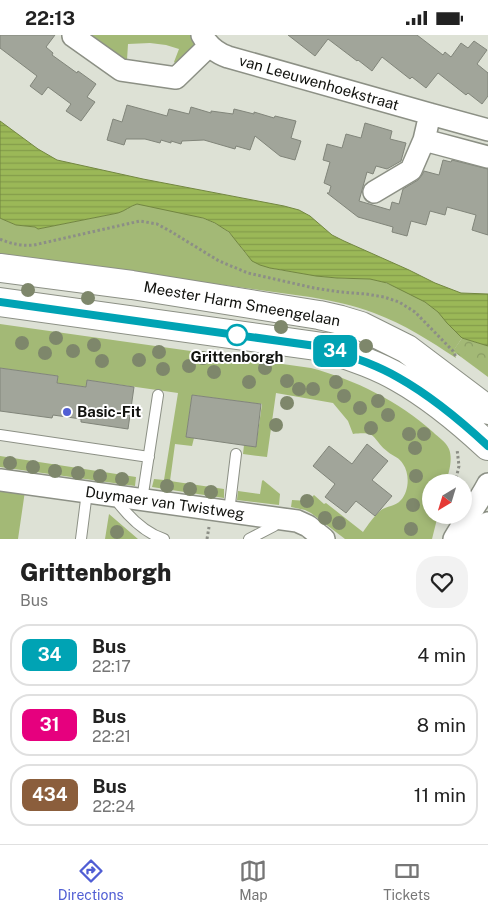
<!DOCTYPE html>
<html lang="en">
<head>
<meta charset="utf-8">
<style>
	:root { --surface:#fff; --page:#f2f2f2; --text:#222; --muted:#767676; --line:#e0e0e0; --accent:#505ed4 }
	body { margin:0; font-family:"Public Sans",sans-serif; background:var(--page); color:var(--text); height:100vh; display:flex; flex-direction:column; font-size:19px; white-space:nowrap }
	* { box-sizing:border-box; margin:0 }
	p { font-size:16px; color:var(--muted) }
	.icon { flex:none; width:28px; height:28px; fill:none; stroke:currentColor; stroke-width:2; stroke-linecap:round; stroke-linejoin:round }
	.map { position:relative; height:504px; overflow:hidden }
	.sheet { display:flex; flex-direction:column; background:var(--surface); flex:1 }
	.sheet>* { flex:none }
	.badge { padding:0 10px; border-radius:8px; font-size:18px; line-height:32px }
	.needle { width:32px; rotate:218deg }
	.fabs { position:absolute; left:422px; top:439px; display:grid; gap:10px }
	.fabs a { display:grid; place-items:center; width:50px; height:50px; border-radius:50%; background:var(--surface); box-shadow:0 2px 8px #0003; font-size:25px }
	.map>.badge { position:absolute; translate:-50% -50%; box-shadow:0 0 0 2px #fff }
	.round { display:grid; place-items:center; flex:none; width:52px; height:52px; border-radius:20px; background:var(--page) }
	.head { display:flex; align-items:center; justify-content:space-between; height:85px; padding:0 20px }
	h1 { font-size:24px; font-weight:800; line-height:38px }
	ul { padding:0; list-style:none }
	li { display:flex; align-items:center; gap:15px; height:62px; margin:0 10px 8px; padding:0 10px; border:2px solid var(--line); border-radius:20px }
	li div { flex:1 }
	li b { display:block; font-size:19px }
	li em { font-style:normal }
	li .badge { min-width:55px; font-weight:700; text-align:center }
	.status { display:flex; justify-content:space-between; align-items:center; height:35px; padding:0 25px; background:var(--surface); direction:ltr }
	.status svg { height:14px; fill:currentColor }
	.dock { display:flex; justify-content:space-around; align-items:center; height:70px; border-top:1px solid var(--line); background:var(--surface); font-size:14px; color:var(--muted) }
	.dock a { display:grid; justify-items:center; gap:2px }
	.dock .current { color:var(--accent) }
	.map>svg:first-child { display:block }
	.grass { fill:#a3b976 }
	.forest { fill:url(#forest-crowns) }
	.water { fill:url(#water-rules); stroke:#728641 }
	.building { fill:#a1a59a; stroke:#81857a }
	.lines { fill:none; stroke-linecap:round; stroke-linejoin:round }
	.lane-casing { stroke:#8c9085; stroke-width:12 }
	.street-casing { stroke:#8c9085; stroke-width:24 }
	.secondary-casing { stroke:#8c9085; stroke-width:30 }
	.path { stroke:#8c8e86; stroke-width:3; stroke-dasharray:2.5 2.5; stroke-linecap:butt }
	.lane { stroke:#fff; stroke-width:10 }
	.street { stroke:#fff; stroke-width:21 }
	.secondary { stroke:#fff; stroke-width:28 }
	.tree { fill:#7e876b }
	.line-casing { stroke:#fff; stroke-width:11 }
	.line { stroke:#00a3b4; stroke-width:8 }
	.stop-dot { fill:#fff; stroke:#00a3b4; stroke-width:2.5 }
	.poi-dot { fill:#505ed4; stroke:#fff; stroke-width:2 }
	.labels { text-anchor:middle; stroke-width:4; stroke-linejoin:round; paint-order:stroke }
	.street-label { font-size:15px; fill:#11120e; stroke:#fff }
	.stop-label { font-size:15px; font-weight:bold; fill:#11120e; stroke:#fff }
	.poi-label { font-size:15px; font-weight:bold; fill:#11120e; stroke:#fff; text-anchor:start }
</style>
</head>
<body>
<div class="status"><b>22:13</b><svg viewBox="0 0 49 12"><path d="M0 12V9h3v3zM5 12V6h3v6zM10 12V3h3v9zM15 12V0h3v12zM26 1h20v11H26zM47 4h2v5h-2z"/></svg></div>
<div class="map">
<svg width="488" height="504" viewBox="0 0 488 504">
	<defs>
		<pattern id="forest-crowns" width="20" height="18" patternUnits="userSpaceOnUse" patternTransform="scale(1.25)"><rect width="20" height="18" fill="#a3b976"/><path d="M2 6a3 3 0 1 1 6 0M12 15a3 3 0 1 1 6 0" fill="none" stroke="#8b9e65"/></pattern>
		<pattern id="water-rules" width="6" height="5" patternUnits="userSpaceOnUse" patternTransform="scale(1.25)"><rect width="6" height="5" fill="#9bb857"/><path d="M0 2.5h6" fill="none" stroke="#849d4b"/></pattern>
	</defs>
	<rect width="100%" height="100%" fill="#dde1d5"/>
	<path class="grass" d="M88 0H194L196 9 176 29 174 27 179 14 166 10 150 8 128 9 127 25H123Z
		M137 169C164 173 206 179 227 196 240 206 243 223 262 230 272 234 284 236 295 237 309 240 323 242 337 243 348 244 360 243 371 244 392 248 424 263 439 278 447 286 454 295 462 303L454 315 456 323C430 306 404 289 374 278 354 270 332 266 310 262L0 219V183L16 190 35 192 38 194 118 178C125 176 130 171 137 169Z
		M0 289 311 333C356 345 398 366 433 397 438 402 446 407 449 414 453 424 449 437 446 447L431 448V480H438L432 504H345L311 478 305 475 291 472 292 465 308 466 314 460 324 469 326 468 363 497C368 490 374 481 380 476 385 471 395 472 401 465 409 456 410 439 403 429 400 423 393 421 388 417 371 404 379 396 353 399L348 386 333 368 276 358 267 422 243 419 244 410 256 411 262 369 192 360 186 402 194 403 192 411 175 409 170 446 224 454V463L152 452 154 444 164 445 178 358 87 345 86 352 57 348 58 341 0 333Z
		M0 421 136 442 135 451 0 432Z
		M263 445 280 459 279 470 237 465 238 456 260 459 262 446Z
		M0 453 25 456 18 504H0Z
		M109 479 138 504H105Z"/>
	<path class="forest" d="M462 303 488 311V342L453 316Z"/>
	<path class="water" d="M0 86 38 114 57 125 143 144 284 171 299 175 310 181 332 200 344 206 409 235 435 248 461 258 488 259V311L462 303 447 288 438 277 425 267 387 248 370 244 337 243 316 241 270 233 260 230 252 226 229 197 215 188 203 183 137 169C130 171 125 176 118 178L38 194 35 192 16 190 2 184 0 183Z"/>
	<path class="building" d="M0 0H55L46 12 53 18 52 20 77 38 78 36 96 49 87 62 95 67 81 86 66 76 71 69 48 52 42 60 30 51 37 41 0 13Z
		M288 0H417L443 20 445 17 451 22 461 8 468 13 474 6 487 15 477 29 488 38V61L482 69 468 58 466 60 438 38 426 53 412 42 410 44 382 22 372 36 358 25 357 26 328 4 315 21Z
		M127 70 167 81 169 74 189 79 191 72 211 78V76L233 79 234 74 254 79V77L274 83 275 81 296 86 291 103 301 106 295 125 280 121 255 101 250 115 236 111 235 114 204 105 182 106 181 109 171 106V108L161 105 160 108 145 104H126L124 110 107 105 113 84 122 87Z
		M365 88 392 96 390 104 406 108 401 126 387 134 376 131 373 139 367 137 359 166 390 175 392 167 399 169 403 154 418 145 422 140 424 136 439 140 443 125 451 127 452 125 488 134V200L472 195 476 180 447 172 445 180 430 176 426 190 411 186 407 201 392 197 393 192 358 182 327 158H329L331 151 324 148 330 127 323 125 327 109 342 113 346 99 361 103Z
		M0 333 58 341 57 348 86 352 87 345 134 352 128 394 81 387V384L53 380 52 383 0 376Z
		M192 360 261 369 256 412 186 402Z
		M367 409 388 426 372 445 392 461 375 481 356 466 346 478 325 462 335 449 313 431 329 411 352 429Z"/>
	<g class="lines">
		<defs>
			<path id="lane" d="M0 400 149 422
				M120 462 119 469C131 484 145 498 164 504
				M142 465 158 360
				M229 477 236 419
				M81 504 87 457
				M249 504 274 491V483"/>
			<path id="street" d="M74 0 73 1 121 35 176 43 209 11
				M202 0C208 11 216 18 228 22L430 79 488 95
				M424 105 488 122
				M374 157 411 135 424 105 430 79
				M0 445 297 486 308 491 324 504
				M454 504C465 485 478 468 488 449
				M476 504 488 488"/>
			<path id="secondary" d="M0 233 132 250 319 280 341 285 361 291 407 314 488 375
				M0 267 323 312C349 321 375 329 399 343 431 361 461 386 488 411"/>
		</defs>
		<use href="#lane" class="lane-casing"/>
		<use href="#street" class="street-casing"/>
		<use href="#secondary" class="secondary-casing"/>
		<path class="path" d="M0 204C11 209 21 211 34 210L140 186 157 189 170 196 219 226 248 238 314 253 340 257 366 259 384 262 399 267 415 277 453 316 456 322
			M455 448 459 431 457 414
			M207 504 209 492"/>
		<use href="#lane" class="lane"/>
		<use href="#street" class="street"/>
		<use href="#secondary" class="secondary"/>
	</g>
	<g class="tree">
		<circle cx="28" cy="255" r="7"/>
		<circle cx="88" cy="263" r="7"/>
		<circle cx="281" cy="292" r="7"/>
		<circle cx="56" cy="303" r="7"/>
		<circle cx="22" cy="308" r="7"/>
		<circle cx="94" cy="310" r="7"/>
		<circle cx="366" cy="311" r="7"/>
		<circle cx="73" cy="316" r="7"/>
		<circle cx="159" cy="317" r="7"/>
		<circle cx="45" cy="318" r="7"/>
		<circle cx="203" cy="323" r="7"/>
		<circle cx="139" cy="325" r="7"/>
		<circle cx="102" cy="326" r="7"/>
		<circle cx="189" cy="331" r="7"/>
		<circle cx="265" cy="333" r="7"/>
		<circle cx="163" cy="334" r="7"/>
		<circle cx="214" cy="337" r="7"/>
		<circle cx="287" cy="346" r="7"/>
		<circle cx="249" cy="347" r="7"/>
		<circle cx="336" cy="347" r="7"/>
		<circle cx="299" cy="354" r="7"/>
		<circle cx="313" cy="354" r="7"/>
		<circle cx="344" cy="361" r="7"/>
		<circle cx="378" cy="366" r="7"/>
		<circle cx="287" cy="368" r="7"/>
		<circle cx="360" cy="373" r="7"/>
		<circle cx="388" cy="380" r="7"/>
		<circle cx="276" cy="390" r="7"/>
		<circle cx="371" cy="393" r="7"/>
		<circle cx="409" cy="399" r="7"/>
		<circle cx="424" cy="399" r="7"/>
		<circle cx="415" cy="413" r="7"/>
		<circle cx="10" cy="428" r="7"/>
		<circle cx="33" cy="432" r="7"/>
		<circle cx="55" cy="436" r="7"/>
		<circle cx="78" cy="438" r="7"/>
		<circle cx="100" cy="441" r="7"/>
		<circle cx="416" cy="441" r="7"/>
		<circle cx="122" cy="444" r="7"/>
		<circle cx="167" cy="451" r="7"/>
		<circle cx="190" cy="454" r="7"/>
		<circle cx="211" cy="457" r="7"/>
		<circle cx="307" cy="466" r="7"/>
		<circle cx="413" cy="470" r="7"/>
		<circle cx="325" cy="483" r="7"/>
		<circle cx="339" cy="488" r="7"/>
		<circle cx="411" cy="494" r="7"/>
		<circle cx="117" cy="497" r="7"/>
	</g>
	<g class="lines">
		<defs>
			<path id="line" d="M0 267 323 312C349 321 375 329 399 343 431 361 461 386 488 411"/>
		</defs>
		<use href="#line" class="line-casing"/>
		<use href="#line" class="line"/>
	</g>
	<circle class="stop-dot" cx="237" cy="300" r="10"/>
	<circle class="poi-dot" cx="67" cy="377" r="5"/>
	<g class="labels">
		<g class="street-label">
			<text transform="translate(319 48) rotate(16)" y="5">van Leeuwenhoekstraat</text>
			<text transform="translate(242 269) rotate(10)" y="5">Meester Harm Smeengelaan</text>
			<text transform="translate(165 468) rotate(8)" y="5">Duymaer van Twistweg</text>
		</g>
		<g class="stop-label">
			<text x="237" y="327">Grittenborgh</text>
		</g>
		<g class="poi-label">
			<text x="77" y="382">Basic-Fit</text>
		</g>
	</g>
</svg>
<div class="fabs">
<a><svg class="needle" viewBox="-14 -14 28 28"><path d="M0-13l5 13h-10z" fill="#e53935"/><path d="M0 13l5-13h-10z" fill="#767676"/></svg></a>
</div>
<b class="badge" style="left:335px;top:316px;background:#00a3b4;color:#fff">34</b>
</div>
<section class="sheet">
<div class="head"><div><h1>Grittenborgh</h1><p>Bus</p></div><a class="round"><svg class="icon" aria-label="heart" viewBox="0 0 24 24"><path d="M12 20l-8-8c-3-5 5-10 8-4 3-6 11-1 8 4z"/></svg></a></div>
<ul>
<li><span class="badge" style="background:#00a3b4;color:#fff">34</span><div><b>Bus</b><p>22:17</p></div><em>4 min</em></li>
<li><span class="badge" style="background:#e6007e;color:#fff">31</span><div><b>Bus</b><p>22:21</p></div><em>8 min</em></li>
<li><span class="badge" style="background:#8b5e3c;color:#fff">434</span><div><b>Bus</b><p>22:24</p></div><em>11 min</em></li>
</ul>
</section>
<nav class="dock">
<a class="current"><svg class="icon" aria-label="directions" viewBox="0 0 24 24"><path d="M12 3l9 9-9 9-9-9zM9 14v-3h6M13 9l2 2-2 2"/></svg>Directions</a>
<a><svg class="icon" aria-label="map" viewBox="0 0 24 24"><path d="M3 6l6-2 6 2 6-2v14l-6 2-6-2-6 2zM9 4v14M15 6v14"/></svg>Map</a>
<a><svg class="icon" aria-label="tickets" viewBox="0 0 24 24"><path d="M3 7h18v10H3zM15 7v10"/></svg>Tickets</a>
</nav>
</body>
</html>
